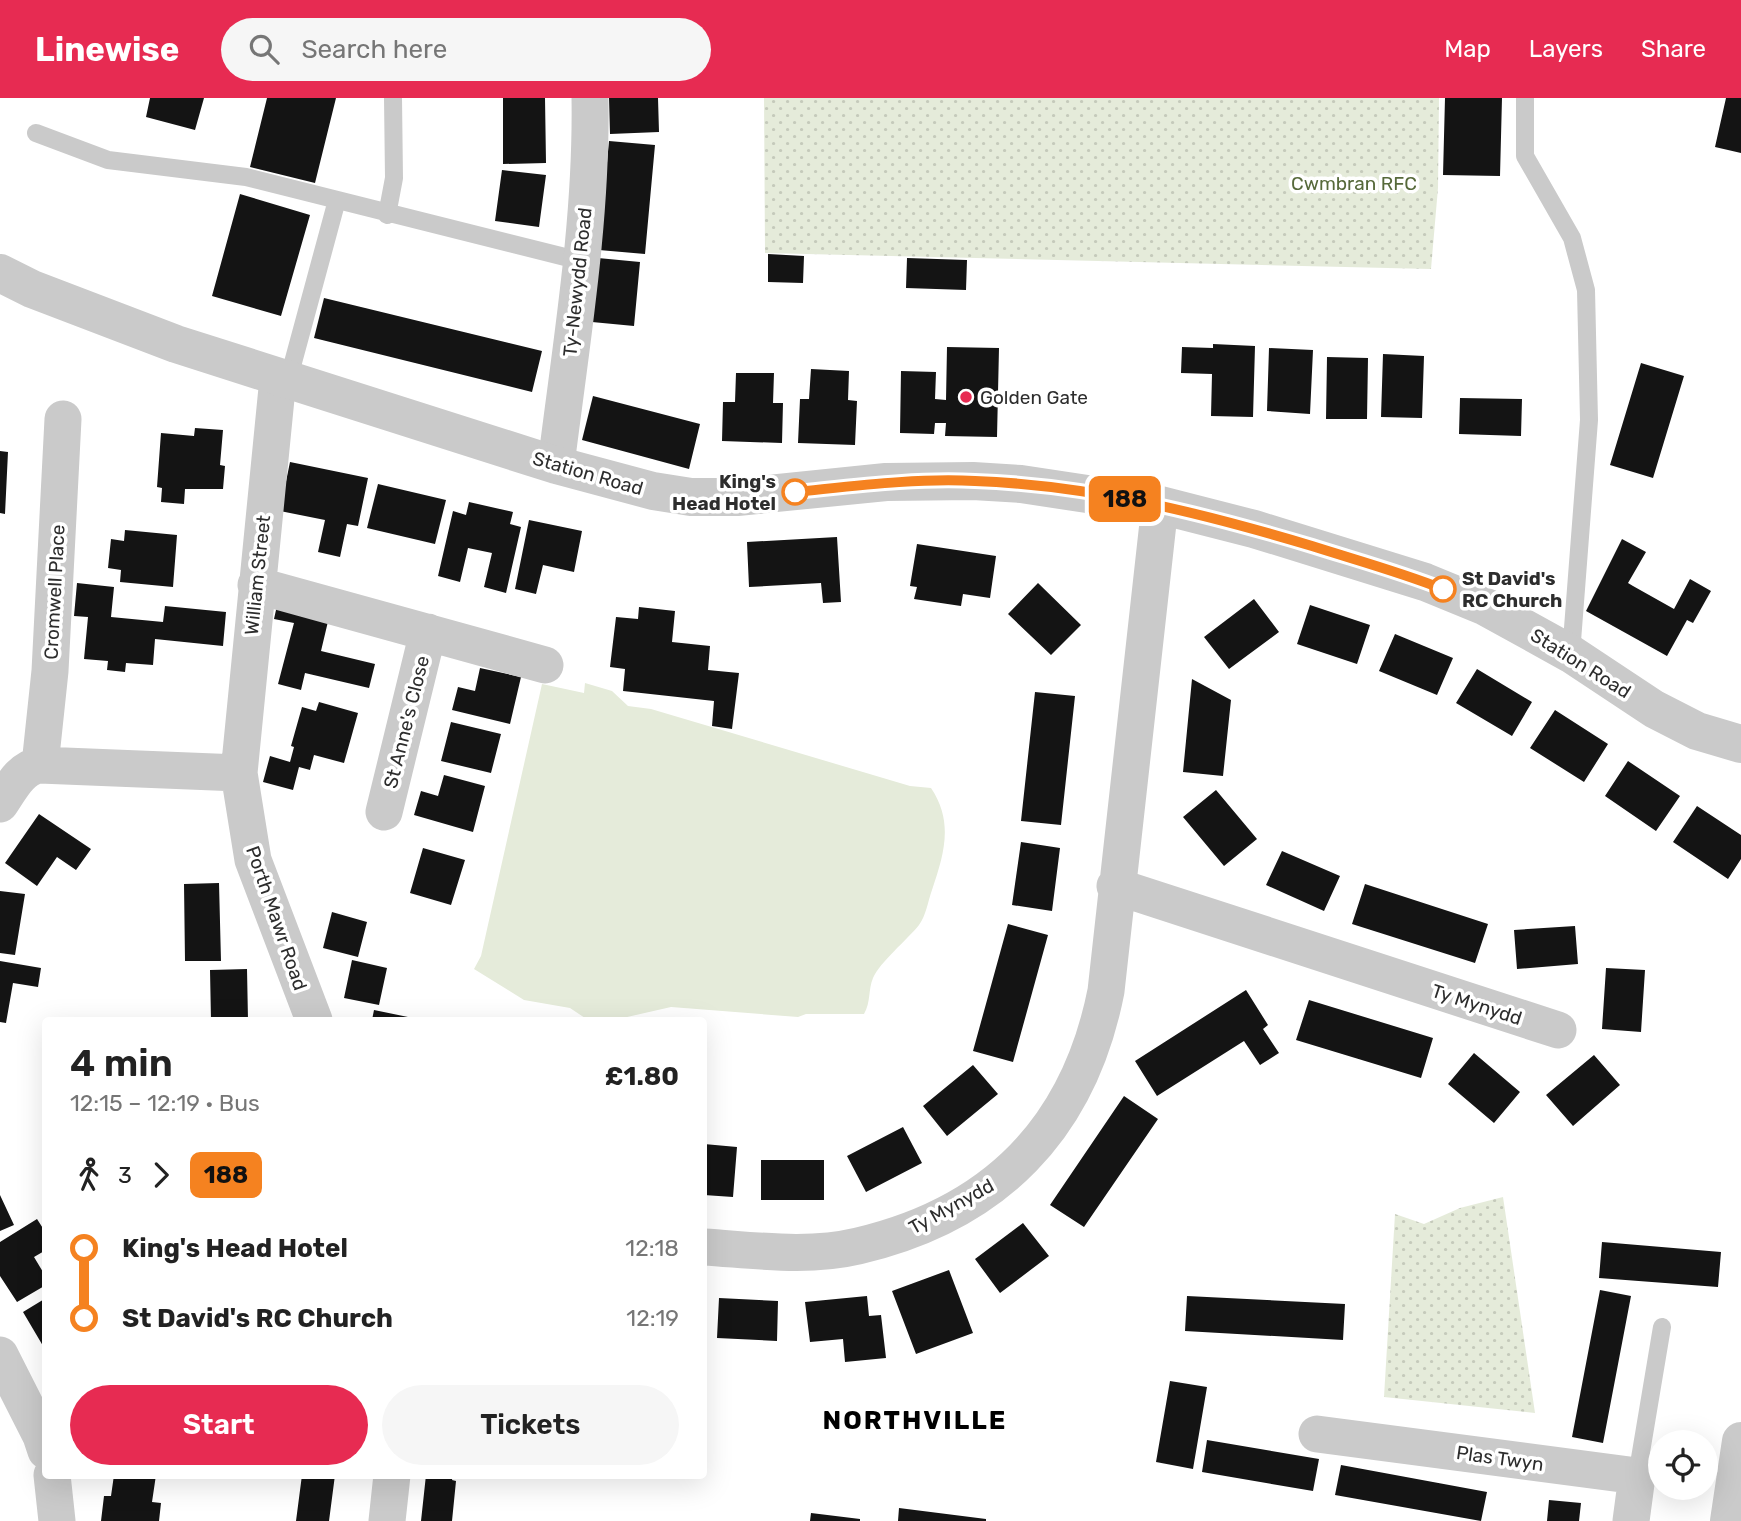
<!DOCTYPE html>
<html lang="en">
<head>
<meta charset="utf-8">
<style>
	:root { --surface:#fff; --page:#f6f6f6; --text:#222; --muted:#767676; --accent:#e72b52 }
	body { margin:0; font-family:Rubik,sans-serif; background:var(--page); color:var(--text); height:100vh; display:flex; flex-direction:column; font-size:26px; white-space:nowrap }
	* { box-sizing:border-box; margin:0 }
	p { font-size:23px; color:var(--muted) }
	.icon { flex:none; width:38px; height:38px; fill:none; stroke:currentColor; stroke-width:2; stroke-linecap:round; stroke-linejoin:round }
	.map { position:relative; flex:1; overflow:hidden }
	.drawer { position:absolute; left:42px; top:919px; width:665px; height:462px; display:flex; flex-direction:column; background:var(--surface); border-radius:7px; box-shadow:0 7px 28px #0002 }
	.drawer>* { flex:none }
	.badge { padding:0 14px; border-radius:10px; font-size:24px; line-height:46px }
	.controls { position:absolute; left:1648px; top:1332px; display:grid; gap:14px }
	.controls a { display:grid; place-items:center; width:70px; height:70px; border-radius:50%; background:var(--surface); box-shadow:0 7px 28px #0002; font-size:35px }
	.map>.badge { position:absolute; translate:-50% -50%; box-shadow:0 0 0 4px #fff }
	.legs { display:flex; align-items:center; gap:10px; height:77px; padding:0 28px; font-size:23px }
	.legs p { margin-inline-start:auto }
	.head { display:flex; align-items:center; justify-content:space-between; height:119px; padding:0 28px }
	h1 { font-size:38px; font-weight:600; line-height:52px }
	.primary-button { display:flex; gap:14px; margin-top:auto; padding:14px 28px }
	.primary-button a { flex:1; height:80px; border-radius:42px; background:var(--accent); color:#fff; font-size:28px; font-weight:600; line-height:80px; text-align:center }
	.primary-button a+a { background:var(--page); color:var(--text) }
	ul { padding:0 28px; list-style:none }
	li { display:flex; align-items:center; gap:24px; height:70px; font-size:26px }
	li i { display:grid; place-items:center; width:10px; height:100%; margin:0 9px; background:currentColor }
	li i::after { content:''; width:18px; height:18px; margin:-9px; border:5px solid; border-radius:50%; background:var(--surface) }
	li p { margin-inline-start:auto }
	li:first-child i { background:linear-gradient(#0000 50%,currentColor 0) }
	li:last-child i { background:linear-gradient(currentColor 50%,#0000 0) }
	header { display:flex; align-items:center; gap:42px; box-sizing:border-box; height:98px; padding:0 35px; background:var(--accent); color:#fff }
	header strong { font-size:33px }
	nav { display:flex; gap:38px; margin-inline-start:auto; font-size:24px }
	.search { width:490px; height:63px; background:var(--page); display:flex; align-items:center; gap:18px; box-sizing:border-box; padding:0 24px; border-radius:38px; color:var(--muted); font-size:26px }
	.map>svg:first-child { display:block }
	.grass { fill:#e5ebda }
	.park { fill:url(#park-dots) }
	.building { fill:#141414 }
	.lines { fill:none; stroke-linecap:round; stroke-linejoin:round }
	.service { stroke:#cacaca; stroke-width:18 }
	.minor { stroke:#cacaca; stroke-width:37 }
	.tertiary { stroke:#cacaca; stroke-width:38 }
	.line-1-casing { stroke:#fff; stroke-width:16 }
	.line-1 { stroke:#f58220; stroke-width:10 }
	.poi-dot { fill:#e72b52; stroke:#fff; stroke-width:2.5 }
	.stop-1-dot { fill:#fff; stroke:#f58220; stroke-width:3.5 }
	.labels { text-anchor:middle; stroke-width:7; stroke-linejoin:round; paint-order:stroke }
	.park-label { font-size:19px; fill:#56693a; stroke:#fff }
	.street-label { font-size:19px; fill:#2d2d2d; stroke:#fff }
	.poi-label { font-size:19px; fill:#2d2d2d; stroke:#fff; text-anchor:start }
	.stop-label { font-size:19px; font-weight:bold; fill:#2d2d2d; stroke:#fff; text-anchor:end }
	.district-label { font-size:26px; font-weight:bold; letter-spacing:2px; fill:#000; stroke:#fff }
</style>
</head>
<body>
<header>
<strong>Linewise</strong>
<div class="search"><svg class="icon" aria-label="search" viewBox="0 0 24 24"><circle cx="10" cy="10" r="6"/><path d="M15 15l6 6"/></svg>Search here</div>
<nav><a>Map</a><a>Layers</a><a>Share</a></nav>
</header>
<div class="map">
<svg width="1741" height="1423" viewBox="0 0 1741 1423">
	<defs>
		<pattern id="park-dots" width="8" height="8" patternUnits="userSpaceOnUse" patternTransform="scale(1.75)"><rect width="8" height="8" fill="#e5ebda"/><path d="M2 2h.1M6 6h.1" fill="none" stroke="#c5cabb" stroke-width="1.8" stroke-linecap="round"/></pattern>
	</defs>
	<rect width="100%" height="100%" fill="#fff"/>
	<path class="grass" d="M585 585 612 593 628 608 651 611 910 688 931 690C954 724 944 756 932 792 928 803 926 818 919 827 907 842 880 864 873 880 868 892 871 904 864 916H806L798 919 671 909 614 922H588L570 910 524 902 474 871 481 858 542 586 584 595Z"/>
	<path class="park" d="M764 0H1439L1438 90 1431 171 765 155Z
		M1503 1099 1535 1315 1384 1299 1395 1116 1424 1126 1460 1110Z"/>
	<path class="building" d="M150 0H204L195 32 146 19Z
		M267 0H336L315 85 250 69Z
		M503 0H545L546 65 503 66Z
		M609 0H658L659 34 610 36Z
		M1445 0H1502L1500 78 1443 77Z
		M1726 0H1741V55L1715 49Z
		M609 43 655 47 645 156 599 152Z
		M502 72 546 77 539 129 495 123Z
		M240 96 310 117 281 218 212 198Z
		M768 156 804 158 803 185 768 184Z
		M598 160 640 164 634 228 592 224Z
		M907 160 967 162 966 192 906 190Z
		M324 200 542 253 532 294 314 240Z
		M1213 246 1255 248 1253 319 1211 318 1212 276 1181 275 1182 249 1213 250Z
		M947 249 999 250 997 339 945 338 946 325H935L934 336 900 335 901 273 936 274 935 301 946 302Z
		M1269 250 1313 252 1310 316 1267 313Z
		M1383 256 1424 258 1422 320 1381 319Z
		M1327 259 1368 260 1367 321H1326Z
		M1641 265 1684 278 1653 380 1610 367Z
		M811 271 849 273 848 302 857 303 855 347 798 345 800 301H809Z
		M736 275H774L773 305H783L782 345 722 343 723 304H735Z
		M593 298 700 326 689 371 582 342Z
		M1460 300 1522 301 1521 338 1459 336Z
		M195 330 223 332 220 367 225 368 223 391H185L184 406 161 404 162 390 157 389 161 335 194 338Z
		M0 353 8 354 5 416 0 415Z
		M290 364 368 380 358 428 347 426 340 459 318 454 325 422 280 413Z
		M378 386 446 402 435 446 367 430Z
		M469 404 513 414 510 426 521 429 506 495 484 489 492 455 468 450 460 484 438 478 453 413 466 417Z
		M529 422 582 433 574 474 543 467 536 496 515 491Z
		M125 432 177 437 173 489 120 484 121 472 108 470 111 441 124 443Z
		M837 439 841 504 823 505 821 485 749 489 747 444Z
		M1622 441 1646 454 1628 485 1633 488 1674 511 1690 481 1711 493 1693 525 1687 522 1667 558 1586 513Z
		M917 446 996 458 990 500 963 496 961 508 914 501 917 489 910 488Z
		M77 485 114 489 111 519 163 524 165 508 226 514 223 548 155 541 153 567 126 565 125 574 107 572 108 563 84 561 88 519 74 518Z
		M1038 485 1081 527 1051 557 1008 516Z
		M1254 501 1279 534 1229 571 1204 539Z
		M278 503 330 515 321 553 375 566 369 590 305 575 301 592 278 586 294 525 274 521Z
		M1310 507 1370 527 1357 566 1297 546Z
		M639 509 675 513 672 544 710 548 708 572 739 575 732 631 712 628 714 603 623 593 625 571 610 569 616 519 638 521Z
		M1395 536 1453 560 1437 597 1379 573Z
		M480 570 521 579 510 626 452 612 458 589 475 593Z
		M1477 571 1532 604 1512 638 1456 605Z
		M1192 581 1231 602 1223 678 1183 674Z
		M1035 594 1075 598 1061 727 1021 723Z
		M319 604 358 615 344 665 314 657 310 672 299 669 293 692 263 684 270 658 290 664 294 649 291 648 302 609 316 613Z
		M1555 612 1608 646 1584 684 1530 650Z
		M451 624 501 636 491 675 441 663Z
		M1628 663 1680 698 1656 733 1605 698Z
		M444 677 485 688 473 734 414 717 421 693 438 698Z
		M1216 692 1257 741 1224 768 1183 719Z
		M1697 708 1741 737V761L1728 781 1673 744Z
		M39 716 91 751 76 772 57 759 37 788 5 765Z
		M1021 744 1060 750 1052 813 1012 807Z
		M423 750 465 762 451 807 410 795Z
		M1282 753 1340 778 1324 813 1266 787Z
		M219 785 221 863H185L184 786Z
		M1365 786 1488 826 1475 865 1352 826Z
		M0 793 25 796 15 857 0 855Z
		M332 814 367 824 358 859 323 850Z
		M1008 826 1048 837 1013 964 973 953Z
		M1575 828 1578 866 1517 871 1514 832Z
		M352 862 387 870 379 907 344 900Z
		M0 863 41 870 38 889 13 885 6 925 0 924Z
		M1606 870 1645 872 1641 934 1602 931Z
		M247 871 248 922H211L210 872Z
		M1246 892 1268 927 1263 931 1279 955 1260 967 1244 943 1157 998 1135 963Z
		M1309 902 1433 940 1421 980 1296 942Z
		M374 912 408 919V922H372Z
		M1474 955 1520 994 1494 1025 1448 986Z
		M1594 957 1620 987 1573 1028 1546 997Z
		M973 967 998 996 947 1038 923 1008Z
		M1124 998 1158 1021 1084 1129 1050 1107Z
		M903 1029 922 1065 866 1094 847 1058Z
		M704 1046 737 1049 733 1099 704 1097Z
		M761 1062H824V1102H761Z
		M0 1097 14 1127 0 1133Z
		M37 1121 46 1135V1152L34 1159 46 1179V1187L17 1204 0 1178V1144Z
		M1023 1125 1049 1158 1000 1195 975 1161Z
		M1602 1144 1721 1154 1718 1189 1599 1180Z
		M949 1172 973 1235 916 1256 892 1193Z
		M1600 1192 1631 1198 1603 1345 1572 1339Z
		M867 1198 869 1218 881 1217 886 1260 845 1264 843 1241 810 1244 805 1204Z
		M1187 1198 1345 1206 1343 1242 1185 1233Z
		M46 1200V1253L23 1214Z
		M719 1200 778 1203 777 1243 717 1240Z
		M1170 1283 1207 1289 1193 1371 1156 1364Z
		M1207 1342 1319 1361 1313 1393 1202 1374Z
		M1341 1367 1487 1394 1481 1423 1335 1397Z
		M114 1377H156L152 1404 161 1405 159 1423H101L104 1398H111Z
		M302 1377H335L329 1423H296Z
		M426 1377H453L452 1382 456 1383 452 1423H421Z
		M1549 1402 1581 1405 1579 1423H1547Z
		M899 1410 986 1421V1423H898Z
		M811 1415 860 1421V1423H810Z"/>
	<g class="lines">
		<path class="service" d="M1525 0V58L1572 140 1586 192 1589 322 1571 556
			M36 35 108 62 246 79 581 163
			M387 117 394 80 393 0
			M288 283 337 102
			M1637 1378 1662 1229"/>
		<path class="minor" d="M278 280 239 675 253 762 314 922
			M556 367C571 246 592 123 590 0
			M256 487 545 567
			M40 667 50 573 63 321
			M0 706C11 690 20 670 40 667L239 675
			M384 714 428 534
			M1115 788 1558 932
			M704 1149C754 1152 808 1160 858 1148 995 1116 1079 1030 1106 893L1160 407
			M0 1257 41 1338 46 1353
			M1317 1336 1637 1378 1631 1423
			M52 1377 57 1423
			M387 1423 392 1377"/>
		<path class="tertiary" d="M0 175 32 191 176 246 556 367 653 393 691 399H737L886 384 973 383 1021 386 1160 407 1254 431 1425 484 1486 509 1571 556 1654 611 1697 633 1741 646
			M1729 1423 1741 1343"/>
	</g>
	<g class="lines">
		<defs>
			<path id="line-1" d="M795 394C855 388 915 380 975 383 1090 387 1202 415 1312 448 1356 462 1400 474 1443 491"/>
		</defs>
		<use href="#line-1" class="line-1-casing"/>
		<use href="#line-1" class="line-1"/>
	</g>
	<circle class="poi-dot" cx="966" cy="299" r="7"/>
	<g class="stop-1-dot">
		<circle cx="795" cy="394" r="12"/>
		<circle cx="1443" cy="491" r="12"/>
	</g>
	<g class="labels">
		<g class="park-label">
			<text x="1354" y="92">Cwmbran RFC</text>
		</g>
		<g class="street-label">
			<text transform="translate(577 184) rotate(-84)" y="7">Ty-Newydd Road</text>
			<text transform="translate(588 375) rotate(16)" y="7">Station Road</text>
			<text transform="translate(257 477) rotate(-84)" y="7">William Street</text>
			<text transform="translate(54 494) rotate(-87)" y="7">Cromwell Place</text>
			<text transform="translate(1581 565) rotate(32)" y="7">Station Road</text>
			<text transform="translate(406 624) rotate(-76)" y="7">St Anne's Close</text>
			<text transform="translate(277 820) rotate(71)" y="7">Porth Mawr Road</text>
			<text transform="translate(1477 906) rotate(18)" y="7">Ty Mynydd</text>
			<text transform="translate(951 1108) rotate(-29)" y="7">Ty Mynydd</text>
			<text transform="translate(1500 1360) rotate(8)" y="7">Plas Twyn</text>
		</g>
		<g class="poi-label">
			<text x="980" y="306">Golden Gate</text>
		</g>
		<g class="stop-label">
			<text x="776" y="390">King's<tspan x="776" dy="22">Head Hotel</tspan></text>
			<text x="1462" y="487" text-anchor="start">St David's<tspan x="1462" dy="22">RC Church</tspan></text>
		</g>
		<g class="district-label">
			<text x="915" y="1331">NORTHVILLE</text>
		</g>
	</g>
</svg>
<div class="controls">
<a><svg class="icon" aria-label="locate" viewBox="0 0 24 24"><circle cx="12" cy="12" r="6"/><path d="M12 2v4M12 18v4M2 12h4M18 12h4"/></svg></a>
</div>
<b class="badge" style="left:1125px;top:401px;background:#f58220;color:#111">188</b>
<section class="drawer">
<div class="head"><div><h1>4 min</h1><p>12:15 – 12:19 · Bus</p></div><b>£1.80</b></div>
<div class="legs"><svg class="icon" aria-label="walk" viewBox="0 0 24 24"><circle cx="13" cy="4" r="2"/><path d="M13 8l-2 6 4 7M11 14l-3 7M7 12l3-4h3l4 4"/></svg>3<svg class="icon" aria-label="forward" viewBox="0 0 24 24"><path d="M9 5l7 7-7 7"/></svg><b class="badge" style="background:#f58220;color:#111">188</b></div>
<ul>
<li><i style="color:#f58220"></i><b>King's Head Hotel</b><p>12:18</p></li>
<li><i style="color:#f58220"></i><b>St David's RC Church</b><p>12:19</p></li>
</ul>
<div class="primary-button"><a>Start</a><a>Tickets</a></div>
</section>
</div>
</body>
</html>
